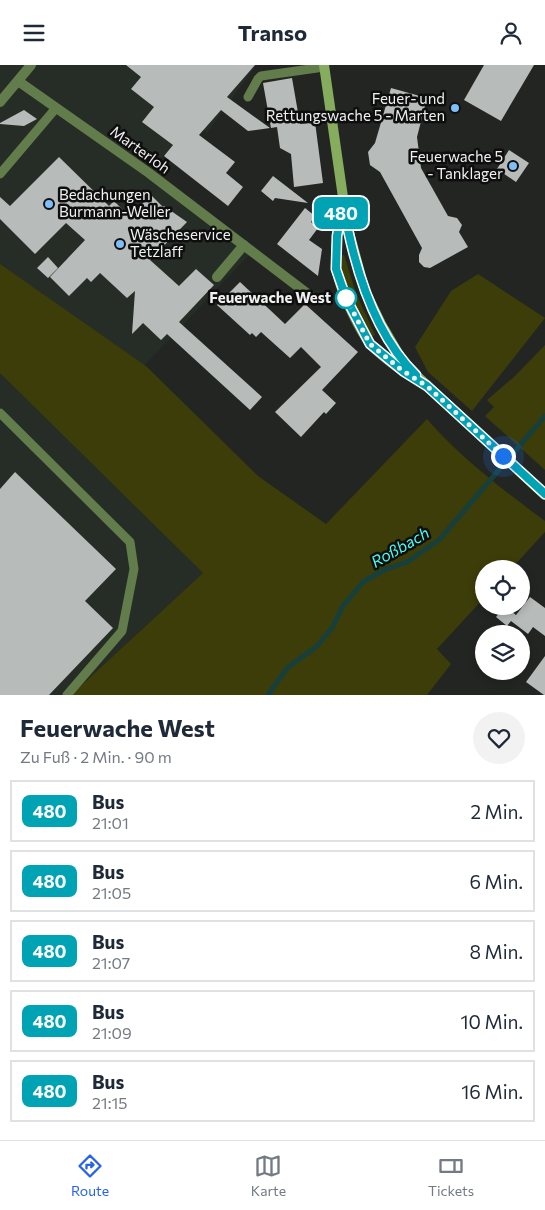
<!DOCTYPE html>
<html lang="de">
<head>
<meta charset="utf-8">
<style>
	:root { --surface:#fff; --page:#f2f2f3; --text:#1f2937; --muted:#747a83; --line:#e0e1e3; --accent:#2563eb }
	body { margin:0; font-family:Commissioner,sans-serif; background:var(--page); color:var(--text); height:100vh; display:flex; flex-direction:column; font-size:19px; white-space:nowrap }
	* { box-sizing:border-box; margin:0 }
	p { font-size:16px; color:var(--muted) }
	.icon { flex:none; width:28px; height:28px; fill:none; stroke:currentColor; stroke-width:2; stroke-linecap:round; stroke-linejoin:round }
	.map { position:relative; height:630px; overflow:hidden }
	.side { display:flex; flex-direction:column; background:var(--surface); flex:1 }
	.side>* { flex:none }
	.badge { padding:0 10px; border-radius:8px; font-size:18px; line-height:32px }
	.buttons { position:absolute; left:475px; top:495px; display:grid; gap:10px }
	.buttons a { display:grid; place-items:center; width:55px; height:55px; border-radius:50%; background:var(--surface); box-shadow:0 2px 8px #0003; font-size:25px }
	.you { position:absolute; width:25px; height:25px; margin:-12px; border:4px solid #fff; border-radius:50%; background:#1a73e8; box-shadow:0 0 0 8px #1a73e833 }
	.map>.badge { position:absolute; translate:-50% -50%; box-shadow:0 0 0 2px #fff }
	.round { display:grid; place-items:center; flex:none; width:52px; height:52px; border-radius:26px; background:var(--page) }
	.summary { display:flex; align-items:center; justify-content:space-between; height:85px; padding:0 20px }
	h1 { font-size:24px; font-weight:700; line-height:38px }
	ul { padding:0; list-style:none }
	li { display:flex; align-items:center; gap:15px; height:62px; margin:0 10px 8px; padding:0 10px; border:2px solid var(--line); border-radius:0px }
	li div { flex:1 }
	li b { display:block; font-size:19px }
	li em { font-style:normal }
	li .badge { min-width:55px; font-weight:700; text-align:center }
	header { display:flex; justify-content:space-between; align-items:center; height:65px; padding:0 20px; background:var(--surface); font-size:22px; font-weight:700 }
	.dock { display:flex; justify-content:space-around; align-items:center; height:70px; border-top:1px solid var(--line); background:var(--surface); font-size:14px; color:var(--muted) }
	.dock a { display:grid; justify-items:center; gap:2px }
	.dock .selected { color:var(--accent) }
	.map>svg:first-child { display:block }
	.built { fill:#252d26 }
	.green { fill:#3c3d08 }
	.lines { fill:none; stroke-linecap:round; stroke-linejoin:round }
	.stream { stroke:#173f3c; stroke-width:5 }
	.building { fill:#b7bbb9 }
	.lane { stroke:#637c4b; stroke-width:9 }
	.street { stroke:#637c4b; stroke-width:10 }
	.secondary { stroke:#86ad5d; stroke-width:10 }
	.line-casing { stroke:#fff; stroke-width:11 }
	.line { stroke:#00a3b4; stroke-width:8 }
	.walk { stroke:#eff0ef; stroke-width:5; stroke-dasharray:0 9 }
	.poi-dot { fill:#7ebef9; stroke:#0d0e0d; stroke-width:2 }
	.stop-dot { fill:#fff; stroke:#00a3b4; stroke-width:2.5 }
	.labels { text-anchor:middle; stroke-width:5; stroke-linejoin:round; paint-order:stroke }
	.poi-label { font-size:15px; fill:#eff0ef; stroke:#0d0e0d; text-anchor:end }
	.street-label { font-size:15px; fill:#eff0ef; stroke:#0d0e0d }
	.stop-label { font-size:15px; font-weight:bold; fill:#eff0ef; stroke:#0d0e0d; text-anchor:end }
	.water-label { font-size:16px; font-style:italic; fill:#49fcf1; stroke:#0d0e0d }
</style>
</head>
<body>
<header><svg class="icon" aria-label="menu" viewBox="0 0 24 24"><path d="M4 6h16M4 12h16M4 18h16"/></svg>Transo<svg class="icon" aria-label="person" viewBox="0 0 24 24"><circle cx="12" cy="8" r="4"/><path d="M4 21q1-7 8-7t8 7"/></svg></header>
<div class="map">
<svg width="545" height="630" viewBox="0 0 545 630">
	<rect width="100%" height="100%" fill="#232523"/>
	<path class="built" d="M0 0H256L207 68 192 56 149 108 250 189 72 377 203 508 71 630H0Z"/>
	<path class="green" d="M344 190 356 228 375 270 371 272C357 248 340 220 340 191Z
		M0 199 146 301 258 411 326 459 427 354C461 393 503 425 545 456V467L511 504H484V533L437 584 451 599 427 630H71L203 508 0 308Z
		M478 209 545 253 472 346 428 307 415 282 451 226Z
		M545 280V405L485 351 494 342 487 335 515 311Z"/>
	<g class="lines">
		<path class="stream" d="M268 630 287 603 317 581 332 563 343 541 363 517 384 505 407 497 439 475 545 351"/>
	</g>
	<path class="building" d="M126 0H255L227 32 270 63 248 66 221 45 199 70 235 97 226 108 243 122 228 141 164 91 173 80 142 57 154 42 131 24 141 12Z
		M484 0H534L501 56 464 35Z
		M292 13 300 59 315 57 323 118 294 122 291 89 280 83 277 62 271 63 263 18Z
		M391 23 427 33 417 72 421 103 448 151 457 153 462 160 459 167 468 182 430 203 424 202 419 197V190L422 183 380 107 370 100 368 87 375 78Z
		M24 45 37 54 24 61 0 59V58Z
		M509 85 529 98 516 117 497 104Z
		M59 92 109 141 114 136 128 150 138 143 151 130 163 142 164 141 187 157 150 195 179 221 196 204 214 220 179 257 262 332 250 345 167 269 161 275 143 258 132 269 135 226 127 233 100 208 91 217 87 213 69 231 50 212 85 175 66 158 35 189 0 154V132L10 141Z
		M273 111 308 138 275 133 273 136 261 126Z
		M305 143 315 151 311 157 318 163 309 175 322 184 318 211 277 179Z
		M48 192 58 203 48 213 37 203Z
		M240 217 285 259 305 239 358 287 322 325 336 338 326 349 324 347 301 372 275 347 321 302 301 282 290 293 261 267 256 272 252 268 250 270 217 240Z
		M15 407 116 504 85 536 113 563 49 630H0V424Z
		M530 532 545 543V571L533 562 528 569 511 556 507 561 496 552 505 541 516 550Z
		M545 591V630H544L526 617Z"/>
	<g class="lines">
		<path class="lane" d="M248 32 258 14 261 11 324 2
			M0 109 56 43
			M342 141C339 161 334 181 336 202 337 220 358 265 370 279 382 293 400 305 416 314
			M0 348 130 477 134 504 122 566 67 630"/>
		<path class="street" d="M18 16 149 108 313 233
			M0 37 31 0
			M217 212 244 180"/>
		<path class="secondary" d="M324 0 347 160 365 226 381 259 405 300 545 430"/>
	</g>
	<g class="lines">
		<defs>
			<path id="line" d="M416 310C372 267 353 198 343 138L337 171 336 204 346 233 370 279 403 306 427 321 545 429"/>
		</defs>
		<use href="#line" class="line-casing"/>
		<use href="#line" class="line"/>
		<path class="walk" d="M346 233 370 279 403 306 427 321 503 391"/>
	</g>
	<g class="poi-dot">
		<circle cx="455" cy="43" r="5"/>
		<circle cx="513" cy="101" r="5"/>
		<circle cx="49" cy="139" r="5"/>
		<circle cx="120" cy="179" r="5"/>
	</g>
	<circle class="stop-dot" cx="346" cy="233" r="10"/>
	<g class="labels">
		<g class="poi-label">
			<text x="445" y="39">Feuer- und<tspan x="445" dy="17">Rettungswache 5 - Marten</tspan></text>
			<text x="503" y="97">Feuerwache 5<tspan x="503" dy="17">- Tanklager</tspan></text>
			<text x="59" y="135" text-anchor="start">Bedachungen<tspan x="59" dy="17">Burmann-Weller</tspan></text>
			<text x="130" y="175" text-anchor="start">Wäscheservice<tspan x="130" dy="17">Tetzlaff</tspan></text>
		</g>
		<g class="street-label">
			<text transform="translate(140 85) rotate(36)" y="5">Marterloh</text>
		</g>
		<g class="stop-label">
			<text x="331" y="238">Feuerwache West</text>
		</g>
		<g class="water-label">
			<text transform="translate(400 482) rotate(-30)" y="6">Roßbach</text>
		</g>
	</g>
</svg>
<div class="buttons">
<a><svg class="icon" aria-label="locate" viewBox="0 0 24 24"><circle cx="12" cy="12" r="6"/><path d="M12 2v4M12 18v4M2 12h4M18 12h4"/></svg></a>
<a><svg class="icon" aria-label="layers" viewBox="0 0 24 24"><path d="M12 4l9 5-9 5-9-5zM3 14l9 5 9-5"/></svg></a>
</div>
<div class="you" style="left:503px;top:391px"></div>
<b class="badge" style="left:341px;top:148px;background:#00a3b4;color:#fff">480</b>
</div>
<section class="side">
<div class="summary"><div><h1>Feuerwache West</h1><p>Zu Fuß · 2 Min. · 90 m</p></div><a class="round"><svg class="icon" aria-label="heart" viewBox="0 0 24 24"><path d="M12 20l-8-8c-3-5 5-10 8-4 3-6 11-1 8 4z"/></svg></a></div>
<ul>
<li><span class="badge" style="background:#00a3b4;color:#fff">480</span><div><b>Bus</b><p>21:01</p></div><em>2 Min.</em></li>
<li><span class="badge" style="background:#00a3b4;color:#fff">480</span><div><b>Bus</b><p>21:05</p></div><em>6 Min.</em></li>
<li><span class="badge" style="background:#00a3b4;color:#fff">480</span><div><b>Bus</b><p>21:07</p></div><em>8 Min.</em></li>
<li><span class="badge" style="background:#00a3b4;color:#fff">480</span><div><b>Bus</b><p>21:09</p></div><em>10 Min.</em></li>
<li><span class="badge" style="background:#00a3b4;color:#fff">480</span><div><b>Bus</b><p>21:15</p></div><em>16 Min.</em></li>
</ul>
</section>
<nav class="dock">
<a class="selected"><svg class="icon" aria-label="directions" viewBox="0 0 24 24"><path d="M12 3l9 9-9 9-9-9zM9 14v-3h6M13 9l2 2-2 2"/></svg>Route</a>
<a><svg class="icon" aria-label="map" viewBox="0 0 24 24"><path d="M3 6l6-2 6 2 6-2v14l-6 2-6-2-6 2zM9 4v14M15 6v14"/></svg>Karte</a>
<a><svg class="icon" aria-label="tickets" viewBox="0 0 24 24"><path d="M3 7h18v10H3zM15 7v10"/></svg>Tickets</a>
</nav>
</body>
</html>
